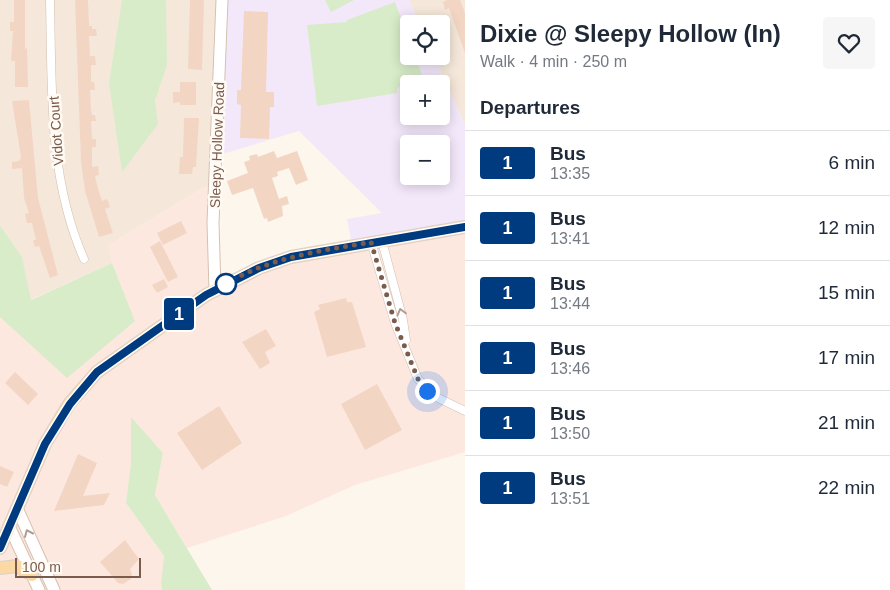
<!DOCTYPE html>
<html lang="en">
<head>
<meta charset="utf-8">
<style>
	:root { --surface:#fff; --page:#f6f6f7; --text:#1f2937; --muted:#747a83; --line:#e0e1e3 }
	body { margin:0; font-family:Helvetica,sans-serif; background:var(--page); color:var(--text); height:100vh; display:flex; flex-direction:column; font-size:19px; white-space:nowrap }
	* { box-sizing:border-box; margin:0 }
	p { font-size:16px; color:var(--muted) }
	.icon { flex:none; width:28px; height:28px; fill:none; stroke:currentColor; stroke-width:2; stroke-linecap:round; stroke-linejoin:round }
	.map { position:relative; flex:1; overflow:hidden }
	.side { display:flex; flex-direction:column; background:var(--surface); width:425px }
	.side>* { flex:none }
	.badge { padding:0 10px; border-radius:4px; font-size:18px; line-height:32px }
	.buttons { position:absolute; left:400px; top:15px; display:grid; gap:10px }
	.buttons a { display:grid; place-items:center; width:50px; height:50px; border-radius:5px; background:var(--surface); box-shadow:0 2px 12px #0003; font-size:25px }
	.scale { position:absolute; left:15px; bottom:12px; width:126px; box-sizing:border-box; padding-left:5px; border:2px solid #7a5c4d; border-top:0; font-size:14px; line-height:18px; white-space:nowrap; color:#7a5c4d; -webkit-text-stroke:4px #fffaf3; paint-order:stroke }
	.you { position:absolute; width:25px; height:25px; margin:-12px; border:4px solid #fff; border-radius:50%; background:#1a73e8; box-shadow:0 0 0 8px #1a73e833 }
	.map>.badge { position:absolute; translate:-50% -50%; box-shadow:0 0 0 2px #fff }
	h2 { padding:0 15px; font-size:19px; line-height:45px }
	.round { display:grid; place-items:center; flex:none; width:52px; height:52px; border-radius:5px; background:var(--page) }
	.overview { display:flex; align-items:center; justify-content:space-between; height:85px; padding:0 15px }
	h1 { font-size:24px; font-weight:700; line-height:38px }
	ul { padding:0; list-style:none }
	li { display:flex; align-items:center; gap:15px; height:65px; padding:0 15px; border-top:1px solid var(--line) }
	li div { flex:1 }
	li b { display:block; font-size:19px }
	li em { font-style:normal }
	li .badge { min-width:55px; font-weight:700; text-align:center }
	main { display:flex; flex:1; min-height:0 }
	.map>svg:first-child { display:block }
	.residential { fill:#f5e8da }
	.commercial { fill:#fde8e0 }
	.education { fill:#f3e8fa; fill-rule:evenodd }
	.green { fill:#d8ecc9 }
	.building { fill:#f3d5c3 }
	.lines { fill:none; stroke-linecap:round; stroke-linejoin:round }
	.street-casing { stroke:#d1beb0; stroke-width:9 }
	.secondary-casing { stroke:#d6c0b0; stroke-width:13 }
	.primary-casing { stroke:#dad1cd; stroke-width:14 }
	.street { stroke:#fff; stroke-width:8 }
	.secondary { stroke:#fff; stroke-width:11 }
	.primary { stroke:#fbd9a5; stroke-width:12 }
	.oneway { stroke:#af9d94 }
	.line-casing { stroke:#fff; stroke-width:11 }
	.line { stroke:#003b80; stroke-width:8 }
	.walk { stroke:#7a5c4d; stroke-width:5; stroke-dasharray:0 9 }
	.stop-dot { fill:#fff; stroke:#003b80; stroke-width:2.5 }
	.labels { text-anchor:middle; stroke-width:5; stroke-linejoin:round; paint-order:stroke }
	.street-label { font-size:14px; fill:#7a5c4d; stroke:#fffaf3 }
</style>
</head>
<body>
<main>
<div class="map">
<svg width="465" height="590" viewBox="0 0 465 590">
	<rect width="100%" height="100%" fill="#fdf6ec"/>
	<path class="residential" d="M0 0H222L215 188 205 187 109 245 112 263 30 300 22 257 0 225Z
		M409 0H465V125L434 56H441V24H420Z"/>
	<path class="commercial" d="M205 187 215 188V289L259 268 465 227V452L355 485 286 516 187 548 155 495 163 453 131 418V462L126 503 164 556 161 583 162 590H0V317L135 321 112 263 109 245Z"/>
	<path class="education" d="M222 0H409L420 24H409V56H434L465 125V227L352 245 347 219 382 213 299 131 216 156ZM409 84H441V116H409ZM409 144H441V176H409Z"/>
	<path class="green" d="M122 0H166L167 65 155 100 158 124 122 172 109 83Z
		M325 0H354L331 12Z
		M395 2 409 39V56H415L423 78 397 88V93L317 106 307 25 347 22V20Z
		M0 225 22 257 31 300 112 263 135 321 67 378 0 317Z
		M131 417 163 453 155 495 212 590H162L161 583 164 556 126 503 131 462Z"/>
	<path class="building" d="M14 0H25V49L27 48 28 87H15V61H11L13 31H10V22H14Z
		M75 0H88L89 26H92V29H96L97 36H89L90 56H95L96 65H91V82H94L95 90H90L91 109 92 115H95L96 121H91L92 139H96V147H92V167L98 166 99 175 95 176 97 185 102 201 107 199 110 207 105 209 113 233 99 237 85 191 81 162Z
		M190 0H204L202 70 188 69Z
		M447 0H460L465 13V53L449 8 445 10 443 2Z
		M244 11 268 12 266 92H274V107H270L269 139 240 138 241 105 237 104V90H241Z
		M180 82H196V105H180V102L173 103V92H180Z
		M29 100 38 198 58 275 50 278 39 246 35 247 33 240H36L32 223H27L25 214 29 213 24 198 22 168 12 169V162L19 161 21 157 12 101Z
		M184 118H199L196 167H193L192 174H179L180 157H183Z
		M274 151 277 158 297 151 308 180 296 185 289 168 277 172 278 176 272 178 279 199 287 196 289 204 282 206 283 216 268 222 267 218 264 219 253 188 232 195 227 181 248 173 244 162 250 160 249 156 257 154 258 157Z
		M181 221 187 233 163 245 157 233Z
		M160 241 178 277 168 282 150 247Z
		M164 279 168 287 157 293 152 285Z
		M346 298 347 302H352L366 347 327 357 314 312 320 309 318 305Z
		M266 329 276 346 265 352 270 363 260 369 242 342Z
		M15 372 38 394 28 405 5 383Z
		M377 384 402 430 365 450 341 404Z
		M219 406 242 443 202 470 177 433Z
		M78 454 97 463 83 496 110 493 104 505 54 511Z
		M0 466 14 472 7 487 0 484Z
		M125 540 139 559 130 569 132 574 131 579 123 584 118 583 100 562Z"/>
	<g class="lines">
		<defs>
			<path id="street" d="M50 0C52 87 48 178 84 259
				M382 241 403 320 406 340
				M371 242 395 323 418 379 436 397 465 411"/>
			<path id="secondary" d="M215 290 213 223 222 0
				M17 508 54 590
				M9 526 39 590"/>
			<path id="primary" d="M0 548 45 444 69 404 97 372 206 295 259 268 291 257 465 227
				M0 568 17 566 32 575"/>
		</defs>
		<use href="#street" class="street-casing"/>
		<use href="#secondary" class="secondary-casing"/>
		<use href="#primary" class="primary-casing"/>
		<use href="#street" class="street"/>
		<use href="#secondary" class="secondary"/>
		<use href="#primary" class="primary"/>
	</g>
	<defs><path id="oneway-chevron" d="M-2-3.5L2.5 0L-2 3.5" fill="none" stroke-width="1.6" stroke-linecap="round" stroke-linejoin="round" transform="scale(1.25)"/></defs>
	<g class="oneway">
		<use href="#oneway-chevron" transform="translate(401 312) rotate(-105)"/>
		<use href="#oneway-chevron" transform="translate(28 533) rotate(-114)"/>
	</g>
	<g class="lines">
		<defs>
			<path id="line" d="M0 548 45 444 70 404 97 372 206 295 259 268 291 257 465 227"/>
		</defs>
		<use href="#line" class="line-casing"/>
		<use href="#line" class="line"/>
		<path class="walk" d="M226 284C270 257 321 251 371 242L395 323 418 379 427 391"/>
	</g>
	<circle class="stop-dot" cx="226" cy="284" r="10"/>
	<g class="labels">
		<g class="street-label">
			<text transform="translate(56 131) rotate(-94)" y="5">Vidot Court</text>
			<text transform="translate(217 145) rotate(-88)" y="5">Sleepy Hollow Road</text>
		</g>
	</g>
</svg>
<div class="buttons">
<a><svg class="icon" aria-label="locate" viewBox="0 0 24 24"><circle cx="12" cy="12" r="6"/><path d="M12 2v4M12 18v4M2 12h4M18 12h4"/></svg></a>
<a>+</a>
<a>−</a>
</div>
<div class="scale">100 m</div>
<div class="you" style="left:427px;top:391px"></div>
<b class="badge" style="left:179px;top:314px;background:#003b80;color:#fff">1</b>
</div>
<section class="side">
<div class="overview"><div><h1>Dixie @ Sleepy Hollow (In)</h1><p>Walk · 4 min · 250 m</p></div><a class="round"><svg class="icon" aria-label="heart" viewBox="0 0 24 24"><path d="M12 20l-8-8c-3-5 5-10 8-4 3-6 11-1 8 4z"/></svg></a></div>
<h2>Departures</h2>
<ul>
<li><span class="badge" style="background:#003b80;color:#fff">1</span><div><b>Bus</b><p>13:35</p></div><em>6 min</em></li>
<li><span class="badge" style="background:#003b80;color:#fff">1</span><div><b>Bus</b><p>13:41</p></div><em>12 min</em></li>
<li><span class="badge" style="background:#003b80;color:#fff">1</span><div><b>Bus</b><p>13:44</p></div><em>15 min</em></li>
<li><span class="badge" style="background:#003b80;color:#fff">1</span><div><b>Bus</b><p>13:46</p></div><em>17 min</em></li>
<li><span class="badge" style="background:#003b80;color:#fff">1</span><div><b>Bus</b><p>13:50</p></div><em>21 min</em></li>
<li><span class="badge" style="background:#003b80;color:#fff">1</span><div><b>Bus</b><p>13:51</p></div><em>22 min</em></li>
</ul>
</section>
</main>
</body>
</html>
